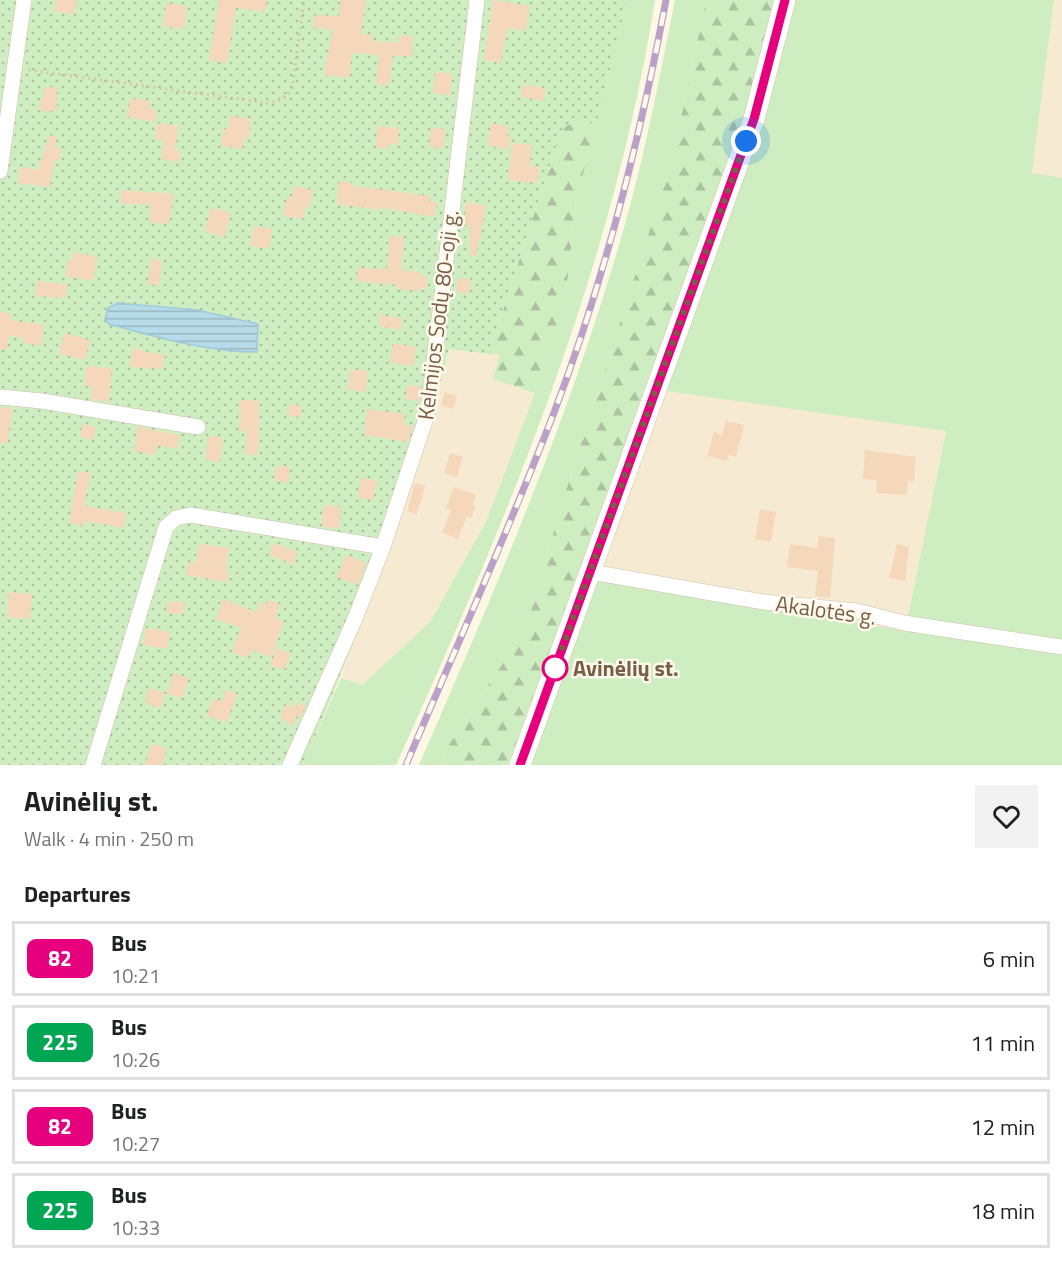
<!DOCTYPE html>
<html lang="en">
<head>
<meta charset="utf-8">
<style>
	:root { --surface:#fff; --page:#f2f2f2; --text:#202124; --muted:#757577; --line:#e0e0e0 }
	body { margin:0; font-family:"Titillium Web",sans-serif; background:var(--page); color:var(--text); height:100vh; display:flex; flex-direction:column; font-size:22px; white-space:nowrap }
	* { box-sizing:border-box; margin:0 }
	p { font-size:20px; color:var(--muted) }
	.icon { flex:none; width:33px; height:33px; fill:none; stroke:currentColor; stroke-width:2; stroke-linecap:round; stroke-linejoin:round }
	.map { position:relative; height:765px; overflow:hidden }
	.panel { display:flex; flex-direction:column; background:var(--surface); flex:1 }
	.panel>* { flex:none }
	.badge { padding:0 12px; border-radius:9px; font-size:21px; line-height:39px }
	.you { position:absolute; width:30px; height:30px; margin:-15px; border:4px solid #fff; border-radius:50%; background:#1a73e8; box-shadow:0 0 0 9px #1a73e833 }
	.map>.badge { position:absolute; translate:-50% -50%; box-shadow:0 0 0 3px #fff }
	h2 { padding:0 24px; font-size:22px; line-height:54px }
	.round { display:grid; place-items:center; flex:none; width:63px; height:63px; border-radius:0px; background:var(--page) }
	.headline { display:flex; align-items:center; justify-content:space-between; height:102px; padding:0 24px }
	h1 { font-size:28px; font-weight:700; line-height:45px }
	ul { padding:0; list-style:none }
	li { display:flex; align-items:center; gap:18px; height:75px; margin:0 12px 9px; padding:0 12px; border:3px solid var(--line); border-radius:0px }
	li div { flex:1 }
	li b { display:block; font-size:22px }
	li em { font-style:normal }
	li .badge { min-width:66px; font-weight:700; text-align:center }
	.map>svg:first-child { display:block }
	.residential { fill:#f6ead2 }
	.green { fill:#ceedc1 }
	.forest { fill:url(#forest-firs) }
	.garden { fill:url(#garden-dots) }
	.water { fill:url(#water-rules); stroke:#9ccbdc; stroke-width:1.5 }
	.building { fill:#f5d8b9 }
	.lines { fill:none; stroke-linecap:round; stroke-linejoin:round }
	.minor-casing { stroke:#d0bfa9; stroke-width:16 }
	.secondary-casing { stroke:#d6c2a9; stroke-width:22 }
	.path { stroke:#dbbb9c; stroke-width:3; stroke-dasharray:1.5 4.5; stroke-linecap:butt }
	.minor { stroke:#fff; stroke-width:15 }
	.secondary { stroke:#fff; stroke-width:21 }
	.rail-casing { stroke:#bba1c9; stroke-width:7 }
	.rail { stroke:#fffaec; stroke-width:4.5; stroke-dasharray:14; stroke-linecap:butt }
	.line-casing { stroke:#fff; stroke-width:14 }
	.line { stroke:#e6007e; stroke-width:9 }
	.walk { stroke:#795e47; stroke-width:6; stroke-dasharray:0 10.8 }
	.stop-dot { fill:#fff; stroke:#e6007e; stroke-width:3 }
	.labels { text-anchor:middle; stroke-width:5; stroke-linejoin:round; paint-order:stroke }
	.street-label { font-size:22px; fill:#795e47; stroke:#fffaec }
	.stop-label { font-size:22px; font-weight:bold; fill:#795e47; stroke:#fffaec; text-anchor:start }
</style>
</head>
<body>
<div class="map">
<svg width="1062" height="765" viewBox="0 0 1062 765">
	<defs>
		<pattern id="forest-firs" width="22" height="20" patternUnits="userSpaceOnUse" patternTransform="scale(1.5)"><rect width="22" height="20" fill="#ceedc1"/><path d="M5 1l3.5 6h-7zM16 11l3.5 6h-7z" fill="#acc39f"/></pattern>
		<pattern id="garden-dots" width="8" height="8" patternUnits="userSpaceOnUse" patternTransform="scale(1.5)"><rect width="8" height="8" fill="#ceedc1"/><path d="M2 2h.1M6 6h.1" fill="none" stroke="#acc39f" stroke-width="1.8" stroke-linecap="round"/></pattern>
		<pattern id="water-rules" width="6" height="5" patternUnits="userSpaceOnUse" patternTransform="scale(1.5)"><rect width="6" height="5" fill="#b7dce9"/><path d="M0 2.5h6" fill="none" stroke="#9ab6bf"/></pattern>
	</defs>
	<rect width="100%" height="100%" fill="#fef7e4"/>
	<path class="residential" d="M1054 0H1062V178L1032 174Z
		M449 349 500 355 493 379 535 393 486 522 430 622 362 685 341 678 429 428Z
		M665 391 946 431 905 632 597 579Z"/>
	<path class="green" d="M627 0H655C613 268 507 520 396 765H303L341 678 362 685 430 622 486 522 535 393 566 294 576 201Z
		M675 0H706L672 161 562 503 532 608 518 640 443 754 441 765H419C492 597 565 428 617 252 642 170 658 85 675 0Z
		M793 0H1054L1032 173 1062 178V765H529L597 579 905 631 946 431 665 391Z"/>
	<path class="forest" d="M706 0H774L742 125 508 765H441L443 754 518 640 532 608 562 503 672 161Z
		M576 120 596 124 576 201 566 294 535 393 493 379 500 355 489 354 560 133 568 123Z"/>
	<path class="garden" d="M0 0H627L596 124C579 121 571 119 560 133L489 354 449 349C414 491 361 631 303 765H0Z"/>
	<path class="water" d="M118 303 197 310 258 324 257 352C207 352 156 337 109 324L105 319 108 308Z"/>
	<path class="building" d="M56 0H76L74 14 54 11Z
		M219 0H267L265 12 236 8 227 63 209 60Z
		M340 0H365L361 34 372 35V41L398 43 399 35 413 36 411 57 393 55 389 86 376 84 379 55 352 53 349 78 324 75 333 30 313 27 315 15 339 16Z
		M493 0 530 6 525 31 507 28 500 63 484 60Z
		M166 3 187 6 184 29 163 26Z
		M435 72 452 74 450 95 433 93Z
		M523 85 545 88 544 101 521 97Z
		M44 87H57V111H39L40 99H44Z
		M130 98 150 101 149 109 156 110 155 122 127 117Z
		M230 116 251 119 248 139 244 138 242 149 221 146 223 129H228Z
		M157 123 179 126 175 150 181 151 179 162 161 159 164 141 155 139Z
		M492 123 509 127 507 136 511 137 508 150 487 145Z
		M377 126 399 128 398 145 388 144V149L376 148Z
		M431 128 445 129 443 148 429 147Z
		M49 135 57 136 55 147 62 149 59 161 54 160 50 187 18 183 20 167 38 170Z
		M512 143 532 145 530 166 539 167 537 183 508 180Z
		M339 181 353 183V186L430 196 429 201 437 202 434 217 380 207V210L337 204Z
		M294 186 313 190 309 208 305 207 303 219 283 216 287 197 291 198Z
		M121 190 173 194 169 224 149 222 151 204H121Z
		M467 202 486 206 476 256H470V226L463 224Z
		M211 208 231 213 225 237 205 232Z
		M254 226 272 229 269 249 250 246Z
		M390 236 404 237 401 270 421 272 420 276H427L426 289 420 288 419 291 396 289V285L357 281 358 268 387 269Z
		M74 252 97 257 93 281 65 276 69 259 73 260Z
		M151 259 162 260 159 286 148 284Z
		M458 278 471 279 469 294 456 292Z
		M38 281 68 285 65 298 36 296Z
		M0 312 12 314 11 320 44 325 41 346 23 343 24 338 9 336 7 350 0 349Z
		M380 315 403 319 401 330 379 326Z
		M64 333 90 340 85 360 59 354Z
		M393 343 416 347 413 366 390 362Z
		M133 348 165 356 162 369 129 367Z
		M86 366 112 368 109 402 91 399 92 387 85 386Z
		M351 369 368 371 365 392 348 389Z
		M408 385 421 387 419 401 405 399Z
		M445 392 457 396 453 409 441 405Z
		M240 400 260 401 258 455 245 454 247 431H239Z
		M289 404 302 406 300 417 288 416Z
		M0 407 12 408 7 444 0 443Z
		M367 409 405 414 404 425 413 426 408 442 364 435Z
		M726 421 744 425 736 457 729 455 727 461 707 456 714 432 722 435Z
		M82 424 96 427 93 440 80 437Z
		M138 427 180 435 177 449 157 445 155 455 134 451Z
		M208 436 223 438 219 462 205 459Z
		M865 450 916 457 914 481 908 480 907 495 876 493 877 480 863 479Z
		M450 453 463 457 457 477 444 473Z
		M276 466 290 467 289 482 275 481Z
		M78 471 90 473 84 506 126 513 124 528 85 521 84 526 69 523Z
		M361 478 377 480 373 500 358 497Z
		M415 483 425 486 417 514 407 511Z
		M454 487 476 495 472 505 476 506 471 518 467 516 458 539 442 532 451 510 446 508Z
		M324 505 341 507 339 528 322 527Z
		M760 509 776 512 771 542 755 539Z
		M819 536 835 538 830 598 815 596 818 571 787 567 790 544 817 548Z
		M274 543 298 552 293 564 269 555Z
		M199 544 229 548 226 571H229L227 582 186 575 188 562 196 563Z
		M897 544 909 547 905 581 889 578Z
		M346 555 366 563 358 585 337 577Z
		M9 592 32 594 30 619 7 617Z
		M223 599 257 612 261 603 266 605 268 600 280 604 275 618 284 622 271 657 251 650 248 658 232 652 241 628 216 619Z
		M167 602H184L183 614 167 613Z
		M146 628 170 632 167 649 143 645Z
		M277 648 291 654 284 670 270 665Z
		M174 673 189 678 182 698 167 694Z
		M149 688 165 693 161 708 145 703Z
		M225 690 237 694 227 722 207 716 213 699 222 702Z
		M296 702 306 706 300 718 297 716 293 725 280 719 286 704 294 707Z
		M152 744 167 748 162 765H145Z"/>
	<g class="lines">
		<defs>
			<path id="minor" d="M0 171 24 0
				M0 397 42 401 198 427
				M591 572 764 602 857 611 904 623 1062 647
				M93 765 166 527 176 518 191 515 383 547 428 412 477 0
				M290 765 354 621 383 547"/>
			<path id="secondary" d="M520 765 754 119 785 0"/>
		</defs>
		<use href="#minor" class="minor-casing"/>
		<use href="#secondary" class="secondary-casing"/>
		<path class="path" d="M29 70 268 103C279 101 286 98 292 88L304 0"/>
		<use href="#minor" class="minor"/>
		<use href="#secondary" class="secondary"/>
		<defs>
			<path id="rail" d="M406 765C456 647 509 530 555 410 605 278 640 139 666 0"/>
		</defs>
		<use href="#rail" class="rail-casing"/>
		<use href="#rail" class="rail"/>
	</g>
	<g class="lines">
		<defs>
			<path id="line" d="M520 765 754 119 785 0"/>
		</defs>
		<use href="#line" class="line-casing"/>
		<use href="#line" class="line"/>
		<path class="walk" d="M555 668 746 141"/>
	</g>
	<circle class="stop-dot" cx="555" cy="668" r="12"/>
	<g class="labels">
		<g class="street-label">
			<text transform="translate(438 315) rotate(-83)" y="8">Kelmijos Sodų 80-oji g.</text>
			<text transform="translate(826 610) rotate(8)" y="8">Akalotės g.</text>
		</g>
		<g class="stop-label">
			<text x="573" y="676">Avinėlių st.</text>
		</g>
	</g>
</svg>
<div class="you" style="left:746px;top:141px"></div>
</div>
<section class="panel">
<div class="headline"><div><h1>Avinėlių st.</h1><p>Walk · 4 min · 250 m</p></div><a class="round"><svg class="icon" aria-label="heart" viewBox="0 0 24 24"><path d="M12 20l-8-8c-3-5 5-10 8-4 3-6 11-1 8 4z"/></svg></a></div>
<h2>Departures</h2>
<ul>
<li><span class="badge" style="background:#e6007e;color:#fff">82</span><div><b>Bus</b><p>10:21</p></div><em>6 min</em></li>
<li><span class="badge" style="background:#00a651;color:#fff">225</span><div><b>Bus</b><p>10:26</p></div><em>11 min</em></li>
<li><span class="badge" style="background:#e6007e;color:#fff">82</span><div><b>Bus</b><p>10:27</p></div><em>12 min</em></li>
<li><span class="badge" style="background:#00a651;color:#fff">225</span><div><b>Bus</b><p>10:33</p></div><em>18 min</em></li>
</ul>
</section>
</body>
</html>
